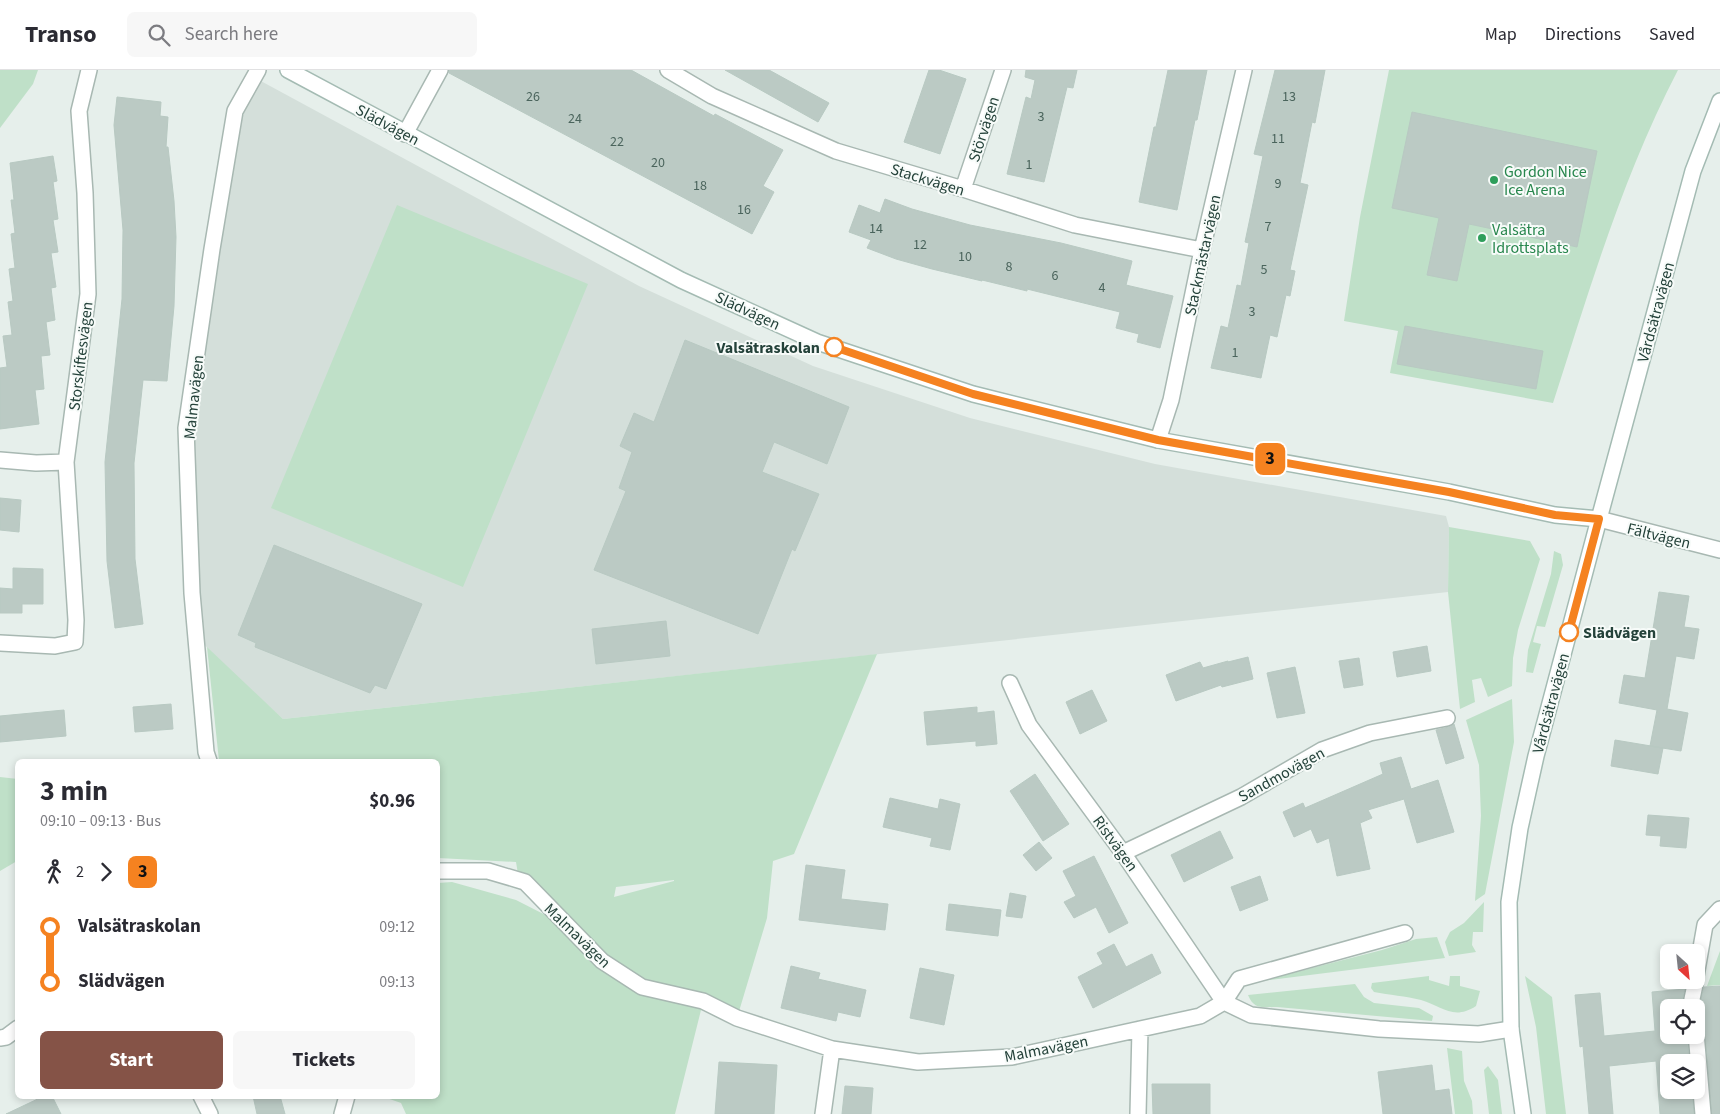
<!DOCTYPE html>
<html lang="en">
<head>
<meta charset="utf-8">
<style>
	:root { --surface:#fff; --page:#f7f7f7; --text:#2b2b33; --muted:#7c7c81; --line:#e1e1e2; --accent:#855347 }
	body { margin:0; font-family:"Source Sans 3",sans-serif; background:var(--page); color:var(--text); height:100vh; display:flex; flex-direction:column; font-size:19px; white-space:nowrap }
	* { box-sizing:border-box; margin:0 }
	p { font-size:16px; color:var(--muted) }
	.icon { flex:none; width:28px; height:28px; fill:none; stroke:currentColor; stroke-width:2; stroke-linecap:round; stroke-linejoin:round }
	.map { position:relative; flex:1; overflow:hidden }
	.panel { position:absolute; left:15px; top:689px; width:425px; height:340px; display:flex; flex-direction:column; background:var(--surface); border-radius:8px; box-shadow:0 2px 8px #0003 }
	.panel>* { flex:none }
	.badge { padding:0 10px; border-radius:8px; font-size:18px; line-height:32px }
	.needle { width:32px; rotate:153deg }
	.fabs { position:absolute; left:1660px; top:874px; display:grid; gap:10px }
	.fabs a { display:grid; place-items:center; width:45px; height:45px; border-radius:8px; background:var(--surface); box-shadow:0 2px 8px #0003; font-size:25px }
	.map>.badge { position:absolute; translate:-50% -50%; box-shadow:0 0 0 2px #fff }
	.legs { display:flex; align-items:center; gap:8px; height:55px; padding:0 25px; font-size:16px }
	.legs p { margin-inline-start:auto }
	.head { display:flex; align-items:center; justify-content:space-between; height:85px; padding:0 25px }
	h1 { font-size:28px; font-weight:700; line-height:38px }
	.primary-button { display:flex; gap:10px; margin-top:auto; padding:10px 25px }
	.primary-button a { flex:1; height:58px; border-radius:8px; background:var(--accent); color:#fff; font-size:20px; font-weight:700; line-height:58px; text-align:center }
	.primary-button a+a { background:var(--page); color:var(--text) }
	ul { padding:0 25px; list-style:none }
	li { display:flex; align-items:center; gap:18px; height:55px; font-size:19px }
	li i { display:grid; place-items:center; width:8px; height:100%; margin:0 6px; background:currentColor }
	li i::after { content:''; width:12px; height:12px; margin:-6px; border:4px solid; border-radius:50%; background:var(--surface) }
	li p { margin-inline-start:auto }
	li:first-child i { background:linear-gradient(#0000 50%,currentColor 0) }
	li:last-child i { background:linear-gradient(currentColor 50%,#0000 0) }
	header { display:flex; align-items:center; gap:30px; box-sizing:border-box; height:70px; padding:0 25px; background:var(--surface); border-bottom:1px solid var(--line) }
	header strong { font-size:24px }
	nav { display:flex; gap:28px; margin-inline-start:auto; font-size:18px }
	.search { width:350px; height:45px; background:var(--page); display:flex; align-items:center; gap:12px; box-sizing:border-box; padding:0 18px; border-radius:8px; color:var(--muted); font-size:19px }
	.map>svg:first-child { display:block }
	.built { fill:#d4dfda }
	.green { fill:#bfe0c8; fill-rule:evenodd }
	.building { fill:#bbcac4; stroke:#b8c9c2 }
	.lines { fill:none; stroke-linecap:round; stroke-linejoin:round }
	.street-casing { stroke:#a8b8b2; stroke-width:18 }
	.secondary-casing { stroke:#a4bbb3; stroke-width:18 }
	.street { stroke:#fff; stroke-width:15 }
	.secondary { stroke:#fff; stroke-width:15 }
	.line-1-casing { stroke:#fff; stroke-width:11 }
	.line-1 { stroke:#f58220; stroke-width:8 }
	.leisure-dot { fill:#2e9e5b; stroke:#f7fbf9; stroke-width:2 }
	.stop-1-dot { fill:#fff; stroke:#f58220; stroke-width:2.5 }
	.labels { text-anchor:middle; stroke-width:4; stroke-linejoin:round; paint-order:stroke }
	.number-label { font-size:14px; fill:#4a645c }
	.street-label { font-size:16px; fill:#24423a; stroke:#f7fbf9 }
	.leisure-label { font-size:16px; fill:#27864d; stroke:#f7fbf9; text-anchor:start }
	.stop-label { font-size:16px; font-weight:bold; fill:#24423a; stroke:#f7fbf9; text-anchor:end }
</style>
</head>
<body>
<header>
<strong>Transo</strong>
<div class="search"><svg class="icon" aria-label="search" viewBox="0 0 24 24"><circle cx="10" cy="10" r="6"/><path d="M15 15l6 6"/></svg>Search here</div>
<nav><a>Map</a><a>Directions</a><a>Saved</a></nav>
</header>
<div class="map">
<svg width="1720" height="1044" viewBox="0 0 1720 1044">
	<rect width="100%" height="100%" fill="#e6efeb"/>
	<path class="built" d="M259 10 639 216 813 296 970 348 1155 394 1446 446 1449 457 1448 522 283 649 230 601 196 566 186 358 235 42Z"/>
	<path class="green" d="M0 0H38L33 14 0 58Z
		M1389 0H1678C1623 105 1589 221 1553 333L1390 303 1398 261 1344 251 1360 147Z
		M397 135 588 214 463 517 271 438Z
		M1449 457 1530 471 1540 489 1518 560 1513 588 1512 616 1488 627 1481 608 1472 610 1475 632 1460 639 1448 522Z
		M1554 481 1561 484 1563 495 1545 557 1537 556 1533 572 1541 574 1533 603 1526 602 1528 580 1551 504Z
		M207 577 283 649 877 584 794 784 773 791 767 848 737 948 701 940 675 1044H406L401 1033 381 1026H438V813L452 812 516 830 565 855 519 810 516 792 438 788V691H219ZM674 810V811L614 827 616 817Z
		M1512 629 1514 672 1485 824 1475 831 1481 746 1479 695 1466 650Z
		M0 707 18 709 17 791 0 801Z
		M1484 832 1483 862H1473L1472 875 1476 882 1449 886 1445 872 1450 862 1464 853Z
		M1437 867 1445 888 1261 911 1382 880 1416 869Z
		M1720 881V915L1707 916Z
		M1429 906V910L1449 916 1450 906H1460V916L1480 921 1476 936C1453 951 1442 936 1421 930 1406 926 1389 925 1374 922L1371 918 1372 913Z
		M1525 906 1552 927 1566 1044H1546L1536 957Z
		M1355 914 1364 927 1374 933 1419 938 1433 946 1432 951 1277 937C1263 937 1254 940 1248 925Z
		M1447 978 1462 981 1464 1011 1472 1031 1473 1044H1455Z
		M1488 996 1498 1010 1502 1044H1489L1484 1000Z"/>
	<path class="building" d="M449 0H631L714 46 715 44 783 80 763 116 774 122 752 164 449 3Z
		M725 0H769L829 33 818 52Z
		M929 0H939L966 9 940 84 904 72Z
		M1026 0H1077L1073 18 1067 17 1044 112 1007 104 1026 27 1031 29 1035 10 1025 7Z
		M1168 0H1207L1197 50H1195L1177 140 1139 132 1154 57H1156Z
		M1275 0H1325L1315 53 1312 52 1300 113 1308 115 1290 200 1295 201 1290 226 1286 225 1277 267 1270 265 1261 308 1211 298 1221 256 1228 258 1237 215 1241 216 1249 173 1245 172 1263 86 1254 84Z
		M117 27 161 32 160 46 168 47 166 77H168L174 131 176 167 174 236 167 311 143 310 134 393 135 489 143 554 115 558 107 491 105 392 122 229 123 160 114 55Z
		M1412 42 1597 81 1577 177 1469 154 1457 211 1427 205 1439 148 1392 138Z
		M53 86 57 111 53 112 58 149 53 150 58 182 51 183 56 217 51 218 55 250 46 252 50 285 41 286 44 319 35 320 39 354 0 359V298L7 297 3 266 12 265 8 232 13 231 9 199 15 198 11 164 15 163 11 130H14L10 93Z
		M885 129 912 139 970 155 1061 173 1132 191 1126 215 1173 226 1160 278 1137 272 1139 264 1116 258 1120 242 1027 219V221L982 210V211L932 199 896 189 867 178 871 170 849 162 859 135 880 143Z
		M1405 256 1543 281 1536 319 1397 294Z
		M685 270 849 337 827 394 774 372 762 402 819 424 795 481 792 479 758 564 594 500 626 421 619 418 632 382 620 376 634 343 654 352Z
		M0 428 21 430 19 462 0 460Z
		M274 475 422 534 386 619 375 615 370 623 255 577 256 573 238 565Z
		M13 498 43 499V534H22V543H0V518L13 519Z
		M1659 522 1689 526 1684 557 1699 559 1694 589 1676 586 1667 639 1688 643 1681 681 1650 676 1657 640 1619 633 1624 605 1645 608Z
		M666 551 670 586 596 594 592 559Z
		M1427 576 1431 601 1397 607 1393 582Z
		M1248 587 1253 609 1222 617 1221 615 1176 631 1166 605 1200 592 1203 598 1228 591V592Z
		M1359 588 1363 615 1344 618 1339 591Z
		M1295 597 1305 643 1277 648 1267 603Z
		M1092 620 1107 651 1080 664 1066 632Z
		M171 634 173 659 135 662 133 637Z
		M977 637V643L994 641 997 674 976 676V671L927 675 924 642Z
		M64 640 66 666 0 672V646Z
		M1454 654 1464 688 1446 694 1436 660 1449 657Z
		M1615 670 1663 678 1658 704 1611 696Z
		M1401 687 1411 719 1438 710 1454 762 1417 773 1404 729 1368 740 1372 748 1360 753 1370 799 1337 806 1329 768 1317 773 1311 759 1294 767 1283 742 1303 733 1305 738 1383 704 1380 693Z
		M1035 704 1069 754 1043 771 1010 721Z
		M890 728 938 739 940 729 960 734 950 780 930 776 932 768 883 757Z
		M1648 745 1689 748 1686 778 1660 776 1661 766 1646 765Z
		M1220 761 1233 788 1184 812 1171 785Z
		M1039 772 1052 788 1036 801 1023 785Z
		M1094 786 1128 853 1109 863 1096 837 1074 848 1064 832 1076 826 1063 801Z
		M806 795 845 800 841 829 888 834 885 860 799 850Z
		M1260 806 1268 830 1240 841 1231 817Z
		M1010 823 1026 826 1022 848 1006 846Z
		M949 834 1001 840 998 866 946 860Z
		M1114 874 1126 897 1152 884 1161 903 1093 938 1078 907 1103 894 1097 883Z
		M791 896 820 903 818 909 866 920 860 947 838 942 836 951 781 938Z
		M920 898 954 905 944 955 910 948Z
		M1720 916V1044H1712L1705 962 1703 957 1696 954V947L1702 941 1701 929 1704 917Z
		M1685 919 1683 927 1684 938H1669V965H1687L1689 992H1669V1020H1692L1694 1044H1660L1656 991 1609 996 1613 1044H1589L1583 976 1580 977 1575 925 1600 923 1604 966 1655 961 1652 922Z
		M719 992 777 995 774 1044H715Z
		M1432 995 1435 1021 1449 1019 1452 1044H1383L1378 1002Z
		M1152 1014H1210V1044H1153Z
		M845 1016 873 1018 871 1044H842Z
		M44 1026H52L61 1044H6Z
		M253 1026H280L285 1044H257Z"/>
	<g class="lines">
		<defs>
			<path id="street" d="M668 0 712 26 836 81 963 119 1075 155 1202 180
				M405 64 440 0
				M963 119 1003 0
				M1158 370 1171 330 1202 180 1244 0
				M0 390 36 393 66 392
				M1599 449 1720 480
				M0 573 55 576 75 572 76 550 66 392 88 224 85 123 79 41 89 0
				M1010 613 1029 655 1123 783 1224 932 1239 909 1405 863
				M209 691 206 682 192 523 186 358 212 179 235 41 258 0
				M1123 783 1241 727 1322 680 1370 663 1447 648
				M438 801H488L525 812 602 891 642 917 703 931 737 948 832 979 918 992 1012 987 1200 946 1224 932 1251 945 1379 959 1479 964 1511 959
				M1696 906 1705 855 1720 839
				M1693 938 1692 929 1696 910
				M1696 963 1703 1044
				M0 968 6 967 18 958
				M201 1026 210 1044
				M342 1044 347 1026
				M823 1044 832 979
				M1138 1044 1140 959"/>
			<path id="secondary" d="M288 0 681 210 817 272 973 324 1158 370 1449 422 1555 445 1599 449
				M1523 1044 1511 959 1509 832 1520 758 1536 686 1599 449 1693 101 1720 31"/>
		</defs>
		<use href="#street" class="street-casing"/>
		<use href="#secondary" class="secondary-casing"/>
		<use href="#street" class="street"/>
		<use href="#secondary" class="secondary"/>
	</g>
	<g class="lines">
		<defs>
			<path id="line-1" d="M834 277 973 324 1158 370 1449 422 1555 445 1599 449 1569 562"/>
		</defs>
		<use href="#line-1" class="line-1-casing"/>
		<use href="#line-1" class="line-1"/>
	</g>
	<g class="leisure-dot">
		<circle cx="1494" cy="110" r="5"/>
		<circle cx="1482" cy="168" r="5"/>
	</g>
	<g class="stop-1-dot">
		<circle cx="834" cy="277" r="9"/>
		<circle cx="1569" cy="562" r="9"/>
	</g>
	<g class="labels">
		<g class="number-label">
			<text x="533" y="31">26</text>
			<text x="1289" y="31">13</text>
			<text x="1041" y="51">3</text>
			<text x="575" y="53">24</text>
			<text x="1278" y="73">11</text>
			<text x="617" y="76">22</text>
			<text x="658" y="97">20</text>
			<text x="1029" y="99">1</text>
			<text x="1278" y="118">9</text>
			<text x="700" y="120">18</text>
			<text x="744" y="144">16</text>
			<text x="1268" y="161">7</text>
			<text x="876" y="163">14</text>
			<text x="920" y="179">12</text>
			<text x="965" y="191">10</text>
			<text x="1009" y="201">8</text>
			<text x="1264" y="204">5</text>
			<text x="1055" y="210">6</text>
			<text x="1102" y="222">4</text>
			<text x="1252" y="246">3</text>
			<text x="1235" y="287">1</text>
		</g>
		<g class="street-label">
			<text transform="translate(388 54) rotate(28)" y="6">Slädvägen</text>
			<text transform="translate(983 59) rotate(-72)" y="6">Störvägen</text>
			<text transform="translate(928 109) rotate(17)" y="6">Stackvägen</text>
			<text transform="translate(1202 185) rotate(-78)" y="6">Stackmästarvägen</text>
			<text transform="translate(748 240) rotate(25)" y="6">Slädvägen</text>
			<text transform="translate(1655 242) rotate(-75)" y="6">Vårdsätravägen</text>
			<text transform="translate(80 286) rotate(-83)" y="6">Storskiftesvägen</text>
			<text transform="translate(193 327) rotate(-84)" y="6">Malmavägen</text>
			<text transform="translate(1659 465) rotate(14)" y="6">Fältvägen</text>
			<text transform="translate(1550 633) rotate(-75)" y="6">Vårdsätravägen</text>
			<text transform="translate(1281 704) rotate(-29)" y="6">Sandmovägen</text>
			<text transform="translate(1116 773) rotate(54)" y="6">Ristvägen</text>
			<text transform="translate(578 865) rotate(44)" y="6">Malmavägen</text>
			<text transform="translate(1046 978) rotate(-11)" y="6">Malmavägen</text>
		</g>
		<g class="leisure-label">
			<text x="1504" y="107">Gordon Nice<tspan x="1504" dy="18">Ice Arena</tspan></text>
			<text x="1492" y="165">Valsätra<tspan x="1492" dy="18">Idrottsplats</tspan></text>
		</g>
		<g class="stop-label">
			<text x="820" y="283">Valsätraskolan</text>
			<text x="1583" y="568" text-anchor="start">Slädvägen</text>
		</g>
	</g>
</svg>
<div class="fabs">
<a><svg class="needle" viewBox="-14 -14 28 28"><path d="M0-13l5 13h-10z" fill="#e53935"/><path d="M0 13l5-13h-10z" fill="#7c7c81"/></svg></a>
<a><svg class="icon" aria-label="locate" viewBox="0 0 24 24"><circle cx="12" cy="12" r="6"/><path d="M12 2v4M12 18v4M2 12h4M18 12h4"/></svg></a>
<a><svg class="icon" aria-label="layers" viewBox="0 0 24 24"><path d="M12 4l9 5-9 5-9-5zM3 14l9 5 9-5"/></svg></a>
</div>
<b class="badge" style="left:1270px;top:389px;background:#f58220;color:#111">3</b>
<section class="panel">
<div class="head"><div><h1>3 min</h1><p>09:10 – 09:13 · Bus</p></div><b>$0.96</b></div>
<div class="legs"><svg class="icon" aria-label="walk" viewBox="0 0 24 24"><circle cx="13" cy="4" r="2"/><path d="M13 8l-2 6 4 7M11 14l-3 7M7 12l3-4h3l4 4"/></svg>2<svg class="icon" aria-label="forward" viewBox="0 0 24 24"><path d="M9 5l7 7-7 7"/></svg><b class="badge" style="background:#f58220;color:#111">3</b></div>
<ul>
<li><i style="color:#f58220"></i><b>Valsätraskolan</b><p>09:12</p></li>
<li><i style="color:#f58220"></i><b>Slädvägen</b><p>09:13</p></li>
</ul>
<div class="primary-button"><a>Start</a><a>Tickets</a></div>
</section>
</div>
</body>
</html>
